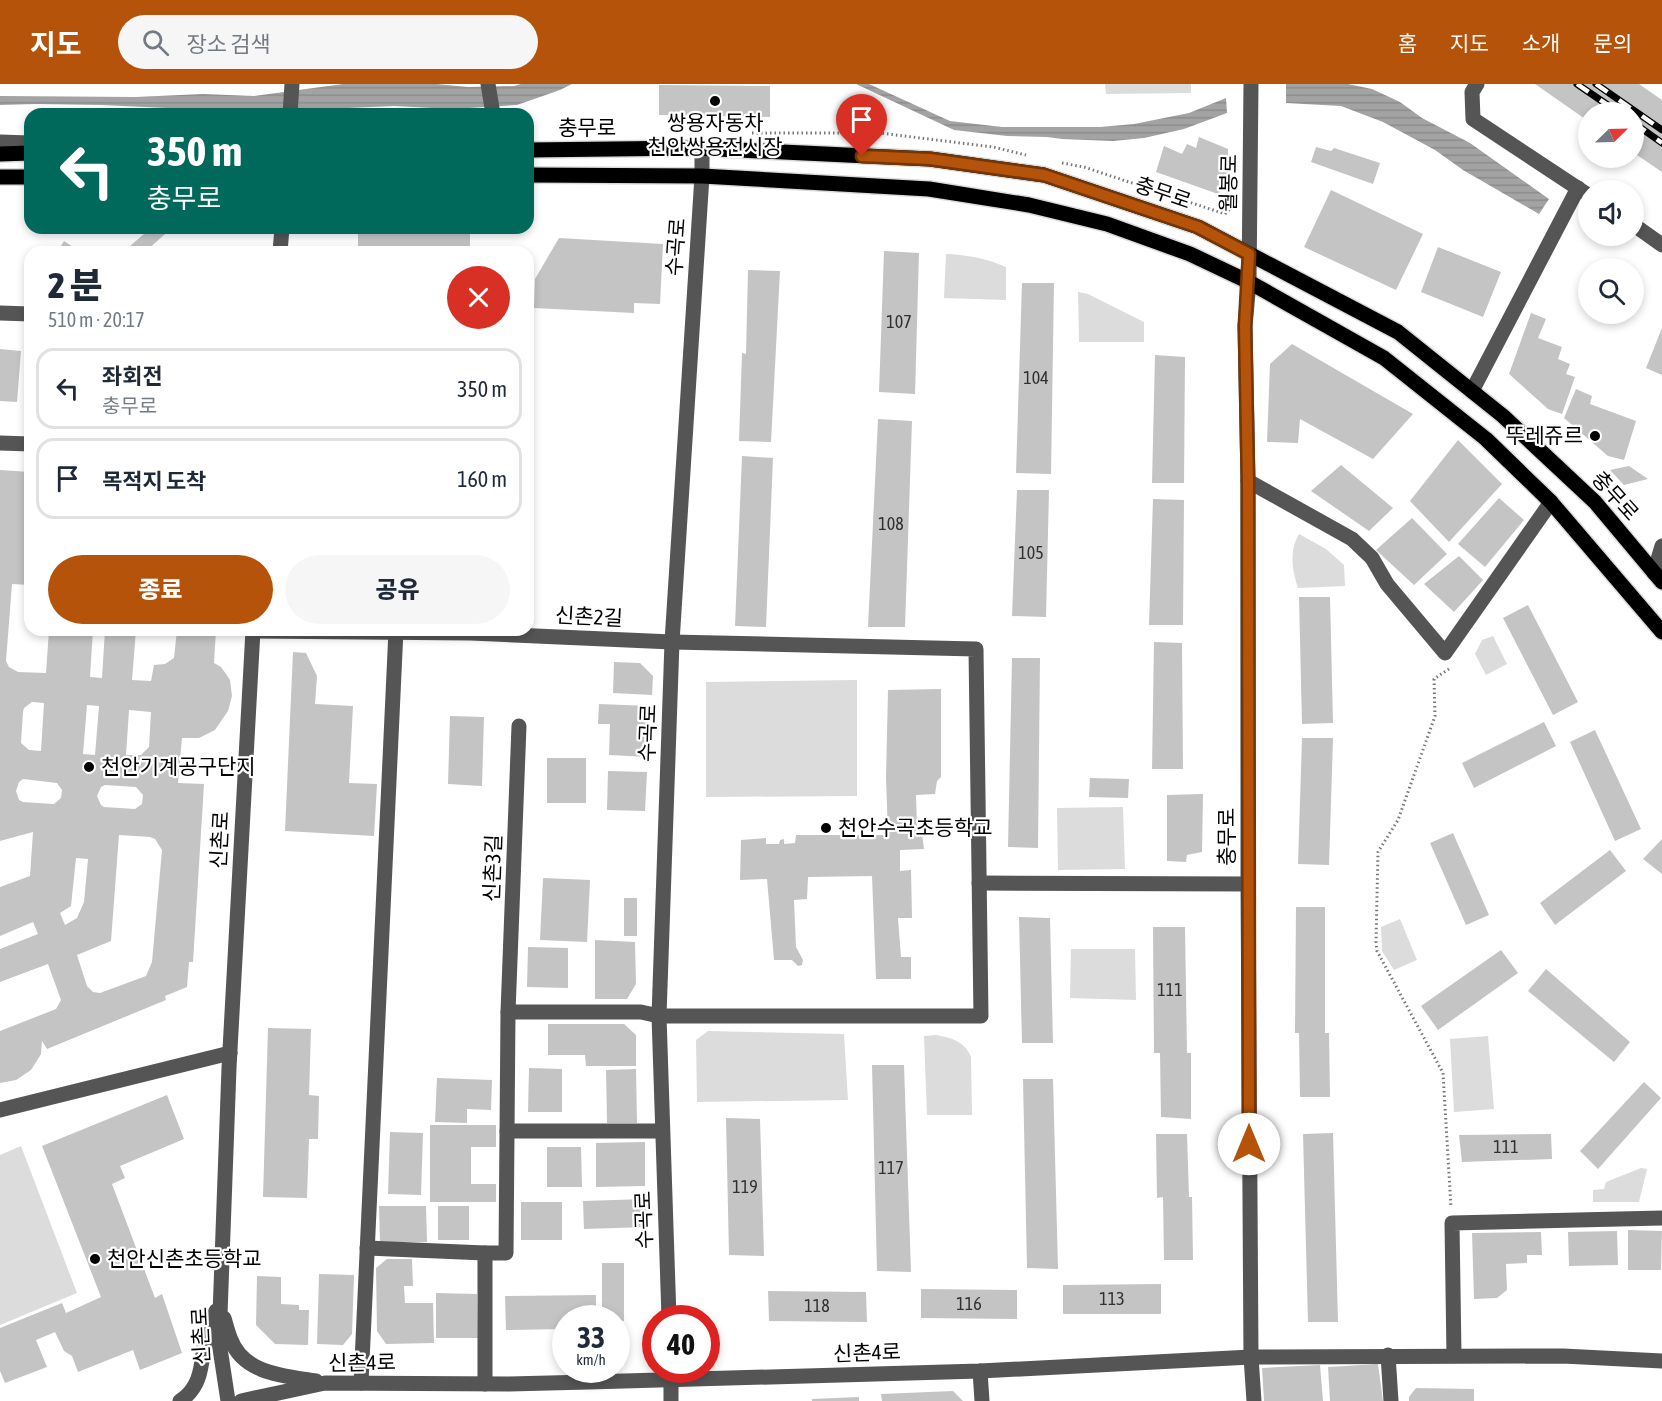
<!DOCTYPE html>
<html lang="ko">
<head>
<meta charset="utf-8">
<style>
  body { margin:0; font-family:"Asap Condensed","Noto Sans KR",sans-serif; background:#f6f6f7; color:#1f2937; height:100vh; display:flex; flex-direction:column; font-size:22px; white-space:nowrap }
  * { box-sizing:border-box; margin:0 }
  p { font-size:20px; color:#747a83 }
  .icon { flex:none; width:33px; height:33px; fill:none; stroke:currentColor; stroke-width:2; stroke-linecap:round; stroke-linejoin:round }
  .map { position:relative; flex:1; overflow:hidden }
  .side { position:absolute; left:24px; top:162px; width:510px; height:390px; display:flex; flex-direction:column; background:#fff; border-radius:18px; box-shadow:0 3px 9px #0003 }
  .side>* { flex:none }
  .hud { position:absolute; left:24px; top:24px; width:510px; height:126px; border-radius:18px; box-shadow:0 3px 9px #0003; background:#00695c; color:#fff; overflow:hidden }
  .needle { width:39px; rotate:67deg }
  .tools { position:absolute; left:1578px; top:18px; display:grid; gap:12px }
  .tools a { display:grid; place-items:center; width:66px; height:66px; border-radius:50%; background:#fff; box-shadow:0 3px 9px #0003; font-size:30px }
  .speed { position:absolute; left:552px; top:1221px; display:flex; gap:12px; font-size:30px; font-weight:700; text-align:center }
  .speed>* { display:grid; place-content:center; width:78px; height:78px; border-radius:50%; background:#fff; box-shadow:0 3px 9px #0003; line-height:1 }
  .speed small { font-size:15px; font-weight:400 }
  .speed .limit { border:9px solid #d22; background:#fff; color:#111 }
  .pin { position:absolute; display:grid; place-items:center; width:51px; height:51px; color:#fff; margin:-62px -26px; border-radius:50% 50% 50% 0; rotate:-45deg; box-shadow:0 0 6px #0007 }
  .pin .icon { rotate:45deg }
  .me { position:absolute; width:66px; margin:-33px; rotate:0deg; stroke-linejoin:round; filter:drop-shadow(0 0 4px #0008) }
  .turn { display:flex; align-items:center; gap:21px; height:126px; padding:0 24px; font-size:27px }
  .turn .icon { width:78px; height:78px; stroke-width:2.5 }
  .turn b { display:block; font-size:42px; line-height:51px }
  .round { display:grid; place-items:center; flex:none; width:63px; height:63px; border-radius:32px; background:#f6f6f7 }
  .headline { display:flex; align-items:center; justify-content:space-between; height:102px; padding:0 24px }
  h1 { font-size:36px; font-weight:800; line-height:45px }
  .action { display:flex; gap:12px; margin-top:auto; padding:12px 24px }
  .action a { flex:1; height:69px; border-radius:36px; background:#b45309; color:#fff; font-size:24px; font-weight:800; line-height:69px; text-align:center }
  .action a+a { background:#f6f6f7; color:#1f2937 }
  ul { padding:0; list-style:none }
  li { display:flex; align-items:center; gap:18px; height:81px; margin:0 12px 9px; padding:0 12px; border:3px solid #e0e1e3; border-radius:18px }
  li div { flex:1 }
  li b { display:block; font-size:22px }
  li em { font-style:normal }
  header { display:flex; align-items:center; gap:36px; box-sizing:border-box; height:84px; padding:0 30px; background:#b45309; color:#fff }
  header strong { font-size:28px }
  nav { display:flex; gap:33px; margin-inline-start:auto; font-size:21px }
  .search { width:420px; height:54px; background:#f6f6f7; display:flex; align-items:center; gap:15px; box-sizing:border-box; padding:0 21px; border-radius:33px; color:#747a83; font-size:22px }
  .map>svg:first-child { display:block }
  .green { fill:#dcdcdc }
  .water { fill:url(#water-rules) }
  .building { fill:#c4c4c4; fill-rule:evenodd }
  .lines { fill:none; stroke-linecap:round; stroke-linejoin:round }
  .major-casing { stroke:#dbdbdb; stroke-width:18 }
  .path { stroke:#777; stroke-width:3; stroke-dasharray:1.5 3; stroke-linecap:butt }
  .minor { stroke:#555; stroke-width:15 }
  .major { stroke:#000; stroke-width:15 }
  .rail-casing { stroke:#000; stroke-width:7 }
  .rail { stroke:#fff; stroke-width:4.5; stroke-dasharray:14; stroke-linecap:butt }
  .route-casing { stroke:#753606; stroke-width:15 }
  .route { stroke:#b45309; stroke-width:10 }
  .poi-dot { fill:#000; stroke:#fff; stroke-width:2 }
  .labels { text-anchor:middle; stroke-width:4.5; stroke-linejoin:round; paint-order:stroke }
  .number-label { font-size:18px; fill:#313131 }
  .poi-label { font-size:21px; fill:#000; stroke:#fff; text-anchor:start }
  .street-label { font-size:21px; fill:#000; stroke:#fff }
</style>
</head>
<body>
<header>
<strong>지도</strong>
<div class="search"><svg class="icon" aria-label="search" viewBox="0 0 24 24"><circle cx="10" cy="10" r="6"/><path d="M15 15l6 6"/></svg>장소 검색</div>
<nav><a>홈</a><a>지도</a><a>소개</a><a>문의</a></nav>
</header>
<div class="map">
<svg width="1662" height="1317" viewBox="0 0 1662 1317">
  <defs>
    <pattern id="water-rules" width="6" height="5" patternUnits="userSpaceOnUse" patternTransform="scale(1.5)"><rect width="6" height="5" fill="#a3a3a3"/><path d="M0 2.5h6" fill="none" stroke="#8b8b8b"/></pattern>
  </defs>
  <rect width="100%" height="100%" fill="#fff"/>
  <g class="green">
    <path d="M1105,0H1191V9L1106,10Z"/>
    <path d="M946,170C968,171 985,174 1006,183V216L944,214Z"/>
    <path d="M1078,208L1088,210L1144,238V258H1079Z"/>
    <path d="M1299,450L1326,465L1344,481L1345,502L1298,504C1292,486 1289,467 1299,450Z"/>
    <path d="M1493,552L1507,580L1486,591L1475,570L1482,556Z"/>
    <path d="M857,596V712L706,713V598Z"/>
    <path d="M1123,723L1125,785L1058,786L1057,724Z"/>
    <path d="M1400,835L1417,876L1394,886L1382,867L1381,843Z"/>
    <path d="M1071,865H1135L1136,916L1070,914Z"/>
    <path d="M708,947L844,950L848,1016L697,1018L696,956Z"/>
    <path d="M936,951C952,954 964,957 971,973L972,1031H927L924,952Z"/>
    <path d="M1488,952L1494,1025L1454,1028L1450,955Z"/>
    <path d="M21,1062L77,1209L0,1241V1071Z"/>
    <path d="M1641,1084L1647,1085L1639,1118H1593V1106L1604,1105L1606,1098Z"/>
  </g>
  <g class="water">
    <path d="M343,0H437L468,3L514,2L521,0H572L560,6L517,21L452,25L394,22L255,28L101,21L36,20L0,21V12L135,13L203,10L254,12Z"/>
    <path d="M856,0H869L950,37L1002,43H1100L1134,40L1189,29L1226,14L1227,29L1184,45L1144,54L1113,57L1062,55L1047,53L1007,52L954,46Z"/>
    <path d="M1286,0H1348L1372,5L1400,18L1422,34L1470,59L1549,115L1539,130L1463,86L1435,66L1383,38L1341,22L1286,19Z"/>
  </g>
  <g class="building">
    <path d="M1535,0H1639L1662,16V88L1634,69V28H1588V37Z"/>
    <path d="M659,1L770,2V33L659,31Z"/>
    <path d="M1199,53L1228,65V98L1218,110L1156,88L1164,62L1182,70L1187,60L1196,64Z"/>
    <path d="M1316,63L1331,67L1334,64L1380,79L1373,100L1311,78Z"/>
    <path d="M1331,106L1423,150L1396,206L1304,163Z"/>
    <path d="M151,144H160L165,150L145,168H136L130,162Z"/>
    <path d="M358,145L470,146V168H358Z"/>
    <path d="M559,154L663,160L660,220L634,219V229L534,224L535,195Z"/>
    <path d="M64,157L76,165L74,168L58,167Z"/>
    <path d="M1438,163L1501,188L1483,233L1421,208Z"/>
    <path d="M77,165L94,166V168H77Z"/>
    <path d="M172,165L209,166V168H172Z"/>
    <path d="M884,167L919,169L915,310L879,308Z"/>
    <path d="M748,186L780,187L771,358L739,357L742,269L746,270Z"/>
    <path d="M1022,199H1054L1051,390L1016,389Z"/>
    <path d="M1531,229L1546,235L1538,254L1562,263L1558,275L1570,280L1566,290L1575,293L1562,330L1548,325L1509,290Z"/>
    <path d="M1662,244V291L1646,284Z"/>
    <path d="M1292,260L1413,330L1373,375L1300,335L1298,359L1267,358L1270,280Z"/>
    <path d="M0,265L21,267L17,318L0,317Z"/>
    <path d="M1155,271L1185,273L1184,399H1152Z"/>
    <path d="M1576,305L1592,312L1590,320L1636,337L1624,376L1608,372L1564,334Z"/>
    <path d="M878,335L912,337L905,543H868Z"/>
    <path d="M1458,356L1502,400L1449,458L1410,417Z"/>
    <path d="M742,372L773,374L766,543L735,542Z"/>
    <path d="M1341,381L1393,424L1369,447L1311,407Z"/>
    <path d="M1629,382L1648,395L1624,401L1610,386Z"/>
    <path d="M0,386L30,388V501L12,500L6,577L9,583L18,588L46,589L49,546H93L90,593L102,594L105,546H136L132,596L151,597L154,581L165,580L174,574L177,546H216L214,579L221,583L226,590L230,596L232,612L228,627L215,646L199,654H182L178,699L204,700L193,878H189L187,903L165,912L166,916L47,965L42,957L41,970L31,986L16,996L0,999V947L56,925L61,916L48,880L0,898V865L38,850L33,838L0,852V803L30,792L33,748L0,757ZM32,618L44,619L41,667L29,666L21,659L23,628L24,624ZM87,621L99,622L95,671L83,670ZM129,626L151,628L149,663L141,671H126ZM23,695L57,699L62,706L61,714L54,720L23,718L19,716L16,707L19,698ZM105,701L136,703L143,711L142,720L135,725L104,723L101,721L97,712L101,703ZM119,751L150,753L155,755L162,766L152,878L146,892L100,909L93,908L87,902L77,871L111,857ZM76,774L88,775L84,818L77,834L65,841L60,829L71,822Z"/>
    <path d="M1017,406H1049L1046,533L1012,532Z"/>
    <path d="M1499,414L1524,436L1485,483L1458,460Z"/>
    <path d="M1153,415L1184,416L1183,541H1149Z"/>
    <path d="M1412,434L1447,470L1414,501L1376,466Z"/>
    <path d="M1459,472L1483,496L1454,528L1424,500Z"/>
    <path d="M1299,513H1330L1333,639L1302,640Z"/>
    <path d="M1528,521L1578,618L1553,631L1503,534Z"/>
    <path d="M1154,558L1182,559L1183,685H1152Z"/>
    <path d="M293,568L306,569L317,592L315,620L353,622L349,699L377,700L374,752L285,747Z"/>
    <path d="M1012,574H1040L1038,764L1008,763Z"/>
    <path d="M614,578L640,579L653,592L652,611L613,609Z"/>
    <path d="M941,605V693L937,697L935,710L916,711L917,743L921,742L924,765L900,766V787L911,786L912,834H898L901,873H911V895H876L872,792L808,793L807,815L794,816L796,863L803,876L802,881L798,882L792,876H774L767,795L740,796L741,756L766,754V760H779L780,756L784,755V760L795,759L796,751H888L886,694L888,606Z"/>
    <path d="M599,620L650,622L648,673L609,671L610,640H598Z"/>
    <path d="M450,632L484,633L482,702L448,700Z"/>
    <path d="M1544,638L1556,662L1474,704L1462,679Z"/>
    <path d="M1595,646L1641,745L1615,757L1570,658Z"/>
    <path d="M1302,654H1333L1329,781L1298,780Z"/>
    <rect x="547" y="674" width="39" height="45"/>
    <path d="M608,687L647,688L645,727L607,726Z"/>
    <path d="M1090,694L1129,695L1128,714L1089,713Z"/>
    <path d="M1203,710L1202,768L1187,771L1186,778L1167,777V711Z"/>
    <path d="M1453,749L1489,831L1466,841L1430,759Z"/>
    <path d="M1662,755V790L1643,775Z"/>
    <path d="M1610,766L1626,787L1555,841L1540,819Z"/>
    <path d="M543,794L590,796L587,858L540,856Z"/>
    <rect x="624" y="814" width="13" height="38"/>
    <path d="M1296,823H1325V949H1329L1330,1013H1300L1299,949H1295Z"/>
    <path d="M1019,833L1050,834L1053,959H1022Z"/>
    <path d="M1153,843H1185L1187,969H1191V1035L1161,1033L1160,969H1154Z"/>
    <path d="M595,856L635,858L636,900L627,915H595Z"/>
    <path d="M528,863L568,864V904L527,903Z"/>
    <path d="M1501,866L1518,889L1438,946L1421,922Z"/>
    <path d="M1546,885L1630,958L1614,978L1528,907Z"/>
    <path d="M548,940H624L636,951V982H586L585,971H548Z"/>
    <path d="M268,944L311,945L309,1011L319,1012L318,1055H309L307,1114L263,1113Z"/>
    <path d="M872,981H904L911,1188L877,1187Z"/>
    <path d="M529,984L562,985V1028H528Z"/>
    <path d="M636,985L637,1039H607L606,986Z"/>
    <path d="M437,994L492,996L491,1026L467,1025V1039L435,1038Z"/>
    <path d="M1023,995H1053L1058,1185L1027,1184Z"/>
    <path d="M1644,998L1661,1014L1598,1085L1580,1067Z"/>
    <path d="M167,1011L184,1055L120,1082L125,1094L112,1100L155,1214L162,1210L182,1269L140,1286L133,1266L78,1288L72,1272L64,1267L55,1248L36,1256L47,1283L5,1299L0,1287V1244L62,1219L66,1229L101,1213L42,1062Z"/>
    <path d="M726,1034L760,1035L764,1172L729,1171Z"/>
    <path d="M430,1041H496V1063H471V1100H496V1118H430Z"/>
    <path d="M390,1048L423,1049L421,1111L388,1110Z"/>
    <path d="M1333,1049L1338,1238H1308L1303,1050Z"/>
    <path d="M1156,1050H1187L1189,1113H1192L1193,1176H1164L1163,1113L1157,1114Z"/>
    <path d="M1551,1050L1552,1075L1462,1078L1459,1051Z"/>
    <path d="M645,1058V1102L596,1103V1059Z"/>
    <path d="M547,1063H581L582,1103H547Z"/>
    <path d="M646,1115L647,1143L584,1145L583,1117Z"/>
    <rect x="521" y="1118" width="41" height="38"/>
    <path d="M379,1122H426L427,1158H380Z"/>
    <rect x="438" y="1122" width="31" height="34"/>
    <path d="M1628,1146L1662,1147L1661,1186H1628Z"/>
    <path d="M1617,1147L1618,1181L1569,1182L1568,1148Z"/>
    <path d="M1541,1148L1542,1171H1527V1179L1506,1180L1507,1206L1497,1214L1474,1215L1472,1149Z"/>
    <path d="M387,1175H412L413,1202H404L405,1219H433L434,1259L386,1260L377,1247L376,1184Z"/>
    <path d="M602,1179H624V1237H616V1234H602Z"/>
    <path d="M319,1190L354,1191L352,1250L343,1261L317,1260Z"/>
    <path d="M257,1192L281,1193V1220L299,1221V1226H309L308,1261L275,1260L256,1241Z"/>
    <path d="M1161,1200V1230H1063V1201Z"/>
    <path d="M921,1205L1017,1206V1235L921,1234Z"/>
    <path d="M768,1207L866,1208L867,1238L769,1237Z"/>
    <path d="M436,1209L477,1210L478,1254H436Z"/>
    <path d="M596,1211V1234H566V1245L506,1246L505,1212Z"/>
    <path d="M1378,1280L1383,1317H1330L1328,1283Z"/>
    <path d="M1320,1281L1323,1317H1264L1262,1284Z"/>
    <path d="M1416,1304L1474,1305V1317H1409V1313Z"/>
    <path d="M953,1307L963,1317H882L881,1310Z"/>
    <path d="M859,1313V1317H812V1315Z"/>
  </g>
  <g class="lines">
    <g class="major-casing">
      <g id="major">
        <path d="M528,66L696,64L930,75L1044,91L1198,143L1398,248L1503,332L1595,418L1662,498"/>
        <path d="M0,70L30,69"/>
        <path d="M528,91L702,92L929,105L1029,121L1107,140L1190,170L1249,198L1384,274L1486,355L1551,418L1662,548"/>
        <path d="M0,93H30"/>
      </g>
    </g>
    <g class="path">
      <path d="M752,49H880L993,63L1026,71"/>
      <path d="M1062,79L1084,83L1225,130L1233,122"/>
      <path d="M1449,585L1434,595L1435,632L1398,736L1378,768L1376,858L1377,867L1443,989L1451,1123"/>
    </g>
    <g class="minor">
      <path d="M488,0L493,30"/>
      <path d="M1251,0L1249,198L1245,242L1248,397V800L1251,1273L1254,1317"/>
      <path d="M1477,0L1472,8L1473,35L1588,111"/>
      <path d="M290,30L292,0"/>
      <path d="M0,58L30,59"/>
      <path d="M1634,141L1662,161"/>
      <path d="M280,168L282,144"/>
      <path d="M0,229L30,230"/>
      <path d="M1472,307L1578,104"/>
      <path d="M0,359L30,360"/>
      <path d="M1248,397L1352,455L1372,474L1387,500L1445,569L1551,418"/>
      <path d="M1654,489L1662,462"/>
      <path d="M253,547L471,549L672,558L976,565L981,932H659L641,928H508"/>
      <path d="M979,799L1248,800"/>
      <path d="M0,1026L230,969"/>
      <path d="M507,1047H662"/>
      <path d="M367,1164L485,1169"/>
      <path d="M224,1234C226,1241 228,1249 231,1256C244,1290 285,1292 316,1297"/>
      <path d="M669,1234L659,932L672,558L702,92V65"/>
      <path d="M1388,1271L1391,1317"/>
      <path d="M1454,1271L1452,1139L1662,1134"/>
      <path d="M980,1287L982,1317"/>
      <path d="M361,1299L396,546"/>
      <path d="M485,1300V1169H506L508,928L519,642"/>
      <path d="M180,1317C200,1304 201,1285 204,1263C206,1250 211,1239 216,1227"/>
      <path d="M228,1317L219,1258L229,984L253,546"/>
      <path d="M241,1317L325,1299L509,1300L589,1298L980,1287L1251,1273L1563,1272L1662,1277"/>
      <path d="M671,1317V1286"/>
    </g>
    <use href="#major" class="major"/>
    <g class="rail-casing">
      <g id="rail">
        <path d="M1577,0L1618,28"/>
        <path d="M1596,0L1662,46"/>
        <path d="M1634,39L1662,59"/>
      </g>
    </g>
    <use href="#rail" class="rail"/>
  </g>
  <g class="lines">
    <g class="route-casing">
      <path id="route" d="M862,72L930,75L1044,91L1198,143L1249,170L1245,242L1248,397L1249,1060"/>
    </g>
    <use href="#route" class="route"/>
  </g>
  <g class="poi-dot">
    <circle cx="715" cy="17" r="6"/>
    <circle cx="1595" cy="352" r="6"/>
    <circle cx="89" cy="683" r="6"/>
    <circle cx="826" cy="744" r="6"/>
    <circle cx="95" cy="1175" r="6"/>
  </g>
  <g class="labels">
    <g class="number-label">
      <text x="899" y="244">107</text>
      <text x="1036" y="300">104</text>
      <text x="891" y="446">108</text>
      <text x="1031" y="475">105</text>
      <text x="1170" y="912">111</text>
      <text x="1506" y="1069">111</text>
      <text x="891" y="1090">117</text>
      <text x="745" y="1109">119</text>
      <text x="1112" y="1221">113</text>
      <text x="969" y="1226">116</text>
      <text x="817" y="1228">118</text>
    </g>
    <g class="poi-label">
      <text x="715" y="46" text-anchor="middle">쌍용자동차<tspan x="715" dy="24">천안쌍용전시장</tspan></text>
      <text x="1583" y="359" text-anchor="end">뚜레쥬르</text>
      <text x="101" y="690">천안기계공구단지</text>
      <text x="838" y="751">천안수곡초등학교</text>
      <text x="107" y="1182">천안신촌초등학교</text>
    </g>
    <g class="street-label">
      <text x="587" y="51">충무로</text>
      <text transform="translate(1229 99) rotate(-89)" y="7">월봉로</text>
      <text transform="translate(1163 109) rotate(19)" y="7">충무로</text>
      <text transform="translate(676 163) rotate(-86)" y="7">수곡로</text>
      <text transform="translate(1615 412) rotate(48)" y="7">충무로</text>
      <text transform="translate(589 533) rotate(3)" y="7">신촌2길</text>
      <text transform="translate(648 649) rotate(-88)" y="7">수곡로</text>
      <text transform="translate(1227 753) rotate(-90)" y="7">충무로</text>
      <text transform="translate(220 756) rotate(-87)" y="7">신촌로</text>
      <text transform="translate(493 784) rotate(-88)" y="7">신촌3길</text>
      <text transform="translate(644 1136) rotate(-92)" y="7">수곡로</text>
      <text transform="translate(201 1252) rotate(-93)" y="7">신촌로</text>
      <text transform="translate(867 1269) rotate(-2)" y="7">신촌4로</text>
      <text transform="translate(362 1279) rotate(-1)" y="7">신촌4로</text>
    </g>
  </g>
</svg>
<div class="tools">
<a><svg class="needle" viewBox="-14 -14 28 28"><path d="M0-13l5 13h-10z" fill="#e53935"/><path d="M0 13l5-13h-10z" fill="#747a83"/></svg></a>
<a><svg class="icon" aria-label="sound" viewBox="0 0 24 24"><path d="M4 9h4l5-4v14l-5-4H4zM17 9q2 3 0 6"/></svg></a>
<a><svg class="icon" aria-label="search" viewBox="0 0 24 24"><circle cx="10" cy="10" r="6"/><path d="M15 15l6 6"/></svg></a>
</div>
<div class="speed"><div>33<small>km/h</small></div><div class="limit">40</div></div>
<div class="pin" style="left:862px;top:72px;background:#d93025"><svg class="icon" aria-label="arrive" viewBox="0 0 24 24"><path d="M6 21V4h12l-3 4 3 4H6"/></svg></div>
<svg class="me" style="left:1249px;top:1060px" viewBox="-20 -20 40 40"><circle r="19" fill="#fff"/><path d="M0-13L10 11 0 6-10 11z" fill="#b45309"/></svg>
<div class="hud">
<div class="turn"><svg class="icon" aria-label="left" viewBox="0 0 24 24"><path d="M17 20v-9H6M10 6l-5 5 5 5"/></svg><div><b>350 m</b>충무로</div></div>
</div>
<section class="side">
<div class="headline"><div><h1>2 분</h1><p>510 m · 20:17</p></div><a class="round" style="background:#d93025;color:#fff"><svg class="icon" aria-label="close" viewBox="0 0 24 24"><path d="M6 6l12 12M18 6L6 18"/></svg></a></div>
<ul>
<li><svg class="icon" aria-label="left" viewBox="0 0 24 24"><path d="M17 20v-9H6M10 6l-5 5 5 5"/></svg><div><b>좌회전</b><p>충무로</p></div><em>350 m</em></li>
<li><svg class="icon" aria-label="arrive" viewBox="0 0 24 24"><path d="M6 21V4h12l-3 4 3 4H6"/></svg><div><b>목적지 도착</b></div><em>160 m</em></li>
</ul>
<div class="action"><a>종료</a><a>공유</a></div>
</section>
</div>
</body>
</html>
